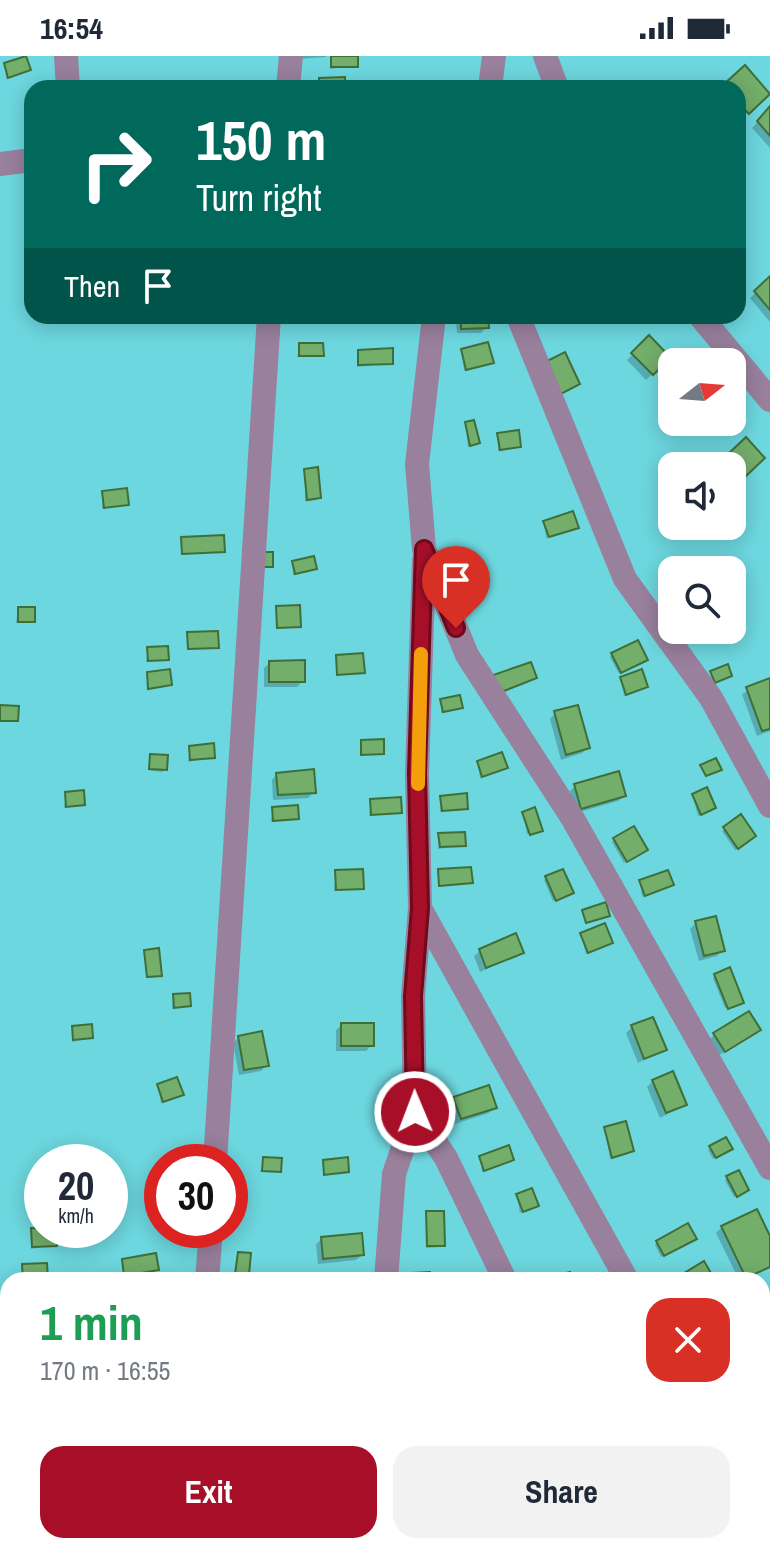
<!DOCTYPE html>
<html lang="en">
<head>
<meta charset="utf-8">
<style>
  body { margin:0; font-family:"Archivo Narrow",sans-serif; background:#f2f2f3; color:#1f2937; height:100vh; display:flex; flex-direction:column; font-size:30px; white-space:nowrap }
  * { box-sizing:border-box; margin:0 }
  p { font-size:26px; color:#747a83 }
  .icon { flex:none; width:44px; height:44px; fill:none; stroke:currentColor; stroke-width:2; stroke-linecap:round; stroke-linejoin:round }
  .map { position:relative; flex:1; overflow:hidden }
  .details { position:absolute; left:0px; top:1216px; width:770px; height:282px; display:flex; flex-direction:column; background:#fff; border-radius:24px 24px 0 0; box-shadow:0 4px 20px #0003 }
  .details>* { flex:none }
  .hud { position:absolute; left:24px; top:24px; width:722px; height:244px; border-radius:24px; box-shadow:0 4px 20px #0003; background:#00695c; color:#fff; overflow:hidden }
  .needle { width:52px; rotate:73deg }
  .fabs { position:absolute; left:658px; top:292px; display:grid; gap:16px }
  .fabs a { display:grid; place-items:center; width:88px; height:88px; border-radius:16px; background:#fff; box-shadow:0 4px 20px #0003; font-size:40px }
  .speed { position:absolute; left:24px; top:1088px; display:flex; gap:16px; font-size:40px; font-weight:700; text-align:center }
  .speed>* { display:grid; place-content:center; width:104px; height:104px; border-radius:50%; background:#fff; box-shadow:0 4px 20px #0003; line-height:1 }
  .speed small { font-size:20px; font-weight:400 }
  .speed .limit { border:12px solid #d22; background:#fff; color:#111 }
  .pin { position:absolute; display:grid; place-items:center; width:68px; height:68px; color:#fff; margin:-82px -34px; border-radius:50% 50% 50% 0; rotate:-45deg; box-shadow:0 0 8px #0007 }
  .pin .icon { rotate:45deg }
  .me { position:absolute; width:88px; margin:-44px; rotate:359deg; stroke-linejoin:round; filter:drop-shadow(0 0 6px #0008) }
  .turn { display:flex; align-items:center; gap:28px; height:168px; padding:0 40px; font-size:36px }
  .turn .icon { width:104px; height:104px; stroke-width:2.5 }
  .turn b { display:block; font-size:56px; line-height:68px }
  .then { display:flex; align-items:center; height:76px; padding:0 40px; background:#0003; gap:16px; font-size:30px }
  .round { display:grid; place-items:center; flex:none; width:84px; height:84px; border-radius:24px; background:#f2f2f3 }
  .headline { display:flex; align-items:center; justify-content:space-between; height:136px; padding:0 40px }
  h1 { font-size:48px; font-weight:700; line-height:60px; color:#1e9e55 }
  .cta { display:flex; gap:16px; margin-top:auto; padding:16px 40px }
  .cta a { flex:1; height:92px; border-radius:24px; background:#a70f29; color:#fff; font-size:32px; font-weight:700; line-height:92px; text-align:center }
  .cta a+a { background:#f2f2f3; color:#1f2937 }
  .status { display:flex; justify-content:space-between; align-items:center; height:56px; padding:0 40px; background:#fff; direction:ltr }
  .status svg { height:22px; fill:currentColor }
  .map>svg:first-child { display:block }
  .shadow { fill:#0003 }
  .building { fill:#73ae6a; stroke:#3f6f39; stroke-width:2 }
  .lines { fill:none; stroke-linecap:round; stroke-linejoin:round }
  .minor { stroke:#99809d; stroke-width:24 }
  .route-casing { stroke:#6d0a1b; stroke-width:20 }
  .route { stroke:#a70f29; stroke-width:14 }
  .slow { stroke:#f59e0b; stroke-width:14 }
</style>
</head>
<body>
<div class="status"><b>16:54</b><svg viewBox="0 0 49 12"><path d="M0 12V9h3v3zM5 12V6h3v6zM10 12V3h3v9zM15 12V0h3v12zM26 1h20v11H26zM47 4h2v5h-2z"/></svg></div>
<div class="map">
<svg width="770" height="1497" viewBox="0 0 770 1497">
  <rect width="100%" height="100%" fill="#6dd7df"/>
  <g class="shadow">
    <path d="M299,0H326V1L299,3Z"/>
    <path d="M332,0L356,10L330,13Z"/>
    <path d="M5,8L29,14L6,23Z"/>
    <path d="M745,12L767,38L742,62L738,57V32H722Z"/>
    <path d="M770,53V92L752,72Z"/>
    <path d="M770,223V266L750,242Z"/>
    <path d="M304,260H322L305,265Z"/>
    <path d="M456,260H486L487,271L481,277H457Z"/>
    <path d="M591,260H606L598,267Z"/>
    <path d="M649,282L668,302L646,324L627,304Z"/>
    <path d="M300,289L322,299L297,301Z"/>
    <path d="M462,295L492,306L464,315Z"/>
    <path d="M359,296L391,307L357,311Z"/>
    <path d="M689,366H703L695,373Z"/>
    <path d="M466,368L478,387L476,389L468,391Z"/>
    <path d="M498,379L518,390L498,395Z"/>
    <path d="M746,384L762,402L738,425L732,418V410L722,407Z"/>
    <path d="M305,415L319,442L317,444L305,445Z"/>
    <path d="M103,437L127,448L102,453Z"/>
    <path d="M544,467L577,471L546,482Z"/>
    <path d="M182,483L223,495L181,499Z"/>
    <path d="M293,507L314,513L293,519Z"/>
    <path d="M672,540V563L663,566L657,549Z"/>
    <path d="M277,552L299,570L276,573Z"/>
    <path d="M18,553L33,565L16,567Z"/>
    <path d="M188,578L217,591L187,594Z"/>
    <path d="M148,593L167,603L146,606Z"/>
    <path d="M612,599L643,606L619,618L610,601Z"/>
    <path d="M337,601L362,616L336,620Z"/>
    <path d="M270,607L303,625L297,631H264V612Z"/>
    <path d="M147,618L170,629L147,634Z"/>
    <path d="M534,622L493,641L488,627Z"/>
    <path d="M621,623L646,631L624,640Z"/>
    <path d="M770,624V675L757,680L742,638Z"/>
    <path d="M441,645L461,651L441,657Z"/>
    <path d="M555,657L588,692L582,697L561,704L550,663Z"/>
    <path d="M362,686L382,697L360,700Z"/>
    <path d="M190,692L213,701L188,706Z"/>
    <path d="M151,700L165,713L162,716L148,714Z"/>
    <path d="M478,707L503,713L480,722Z"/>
    <path d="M277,718L314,736L308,742L273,744L272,724Z"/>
    <path d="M575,730L624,740L618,745L576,757L570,735Z"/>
    <path d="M66,738L83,748L64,752Z"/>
    <path d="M693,740L714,752L698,760Z"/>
    <path d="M441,741L466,752L440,756Z"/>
    <path d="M371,745L400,756L369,760Z"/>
    <path d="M273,753L297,762L271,766Z"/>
    <path d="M523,757L540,774L527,778Z"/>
    <path d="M741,761L752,782L735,794L722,775Z"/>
    <path d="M439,779L464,789L438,793Z"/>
    <path d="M614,783L643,796L624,807L612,786Z"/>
    <path d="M439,815L471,827L438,831Z"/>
    <path d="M336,816L362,832L334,835Z"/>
    <path d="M546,822L569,839L553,845L544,824Z"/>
    <path d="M640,826L671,829L642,841Z"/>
    <path d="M696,867L722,894L717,900L699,905L690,873Z"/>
    <path d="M581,879L608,889L586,898Z"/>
    <path d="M480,895L522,897L480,916L474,900Z"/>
    <path d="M145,896L160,919L158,921L146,922Z"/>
    <path d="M715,919L741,946L725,952L713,922Z"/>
    <path d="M173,940L189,949L172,953Z"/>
    <path d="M342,969L372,989L366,995H336V974Z"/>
    <path d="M632,971L664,994L638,1007L626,977Z"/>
    <path d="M73,972L91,982L72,986Z"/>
    <path d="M758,974L718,1000L709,984L714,979Z"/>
    <path d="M239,981L266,1009L261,1015L239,1019L233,987Z"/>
    <path d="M653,1025L685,1049L660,1062L647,1031Z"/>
    <path d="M158,1030L179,1040L161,1047Z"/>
    <path d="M454,1043L494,1051L489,1057L455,1068L449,1048Z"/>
    <path d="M605,1073L632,1095L610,1103Z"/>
    <path d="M725,1083L728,1095L713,1103L708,1094Z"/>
    <path d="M480,1101L511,1104L482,1116Z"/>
    <path d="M264,1103L279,1115L260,1116Z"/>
    <path d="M324,1106L347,1115L323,1120Z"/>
    <path d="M727,1122L744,1136L734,1141L725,1124Z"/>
    <path d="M517,1140L536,1150L520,1157Z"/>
    <path d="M427,1157L443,1189L441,1191L426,1192Z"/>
    <path d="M722,1171L770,1184V1212L739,1224L716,1177Z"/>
    <path d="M32,1174L55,1189L31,1193Z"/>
    <path d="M322,1183L362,1199L356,1204L318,1208L316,1188Z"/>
    <path d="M692,1185L661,1201L655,1189L657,1186Z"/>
    <path d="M123,1205L157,1213L123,1221Z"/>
    <path d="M3,1348H8V1365H1Z"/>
    <path d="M479,1490H517L518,1497H478Z"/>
  </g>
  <g class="building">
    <path d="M26,0L31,14L8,22L4,7Z"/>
    <rect x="331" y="0" width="27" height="11"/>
    <path d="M745,9L770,38L749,58L738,46V32L723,29Z"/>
    <path d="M345,21V32H319V22Z"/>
    <path d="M770,50V80L757,65Z"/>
    <path d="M770,220V254L754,235Z"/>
    <path d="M461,260H488L489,272L461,273Z"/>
    <path d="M649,279L671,302L653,319L631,297Z"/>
    <path d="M488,286L494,307L466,314L461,293Z"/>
    <path d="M299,287H323L324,300H299Z"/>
    <path d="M393,292V308L358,309V294Z"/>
    <path d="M565,296L580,328L559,339L543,307Z"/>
    <path d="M474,364L480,387L470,390L465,366Z"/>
    <path d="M519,374L521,391L500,394L497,377Z"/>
    <path d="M746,381L765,402L745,421L726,400Z"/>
    <path d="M318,411L321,442L307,444L304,413Z"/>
    <path d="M127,432L129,449L104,452L102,435Z"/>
    <path d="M573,455L579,472L549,481L543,465Z"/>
    <path d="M224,479L225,496L182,498L181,481Z"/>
    <rect x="255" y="496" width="18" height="15"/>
    <path d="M314,500L317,513L295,518L292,505Z"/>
    <path d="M672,538V561L668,562L661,542Z"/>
    <path d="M300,549L301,571L277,572L276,550Z"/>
    <rect x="18" y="551" width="17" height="15"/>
    <path d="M218,575L219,592L188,593L187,576Z"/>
    <path d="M638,584L648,604L621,617L611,597Z"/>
    <path d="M168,590L169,604L148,605L147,591Z"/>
    <path d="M363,597L365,617L337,619L336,599Z"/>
    <path d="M305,604V626H269V605Z"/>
    <path d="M531,606L537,622L499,637L493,619Z"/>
    <path d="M728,608L732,620L715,627L710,615Z"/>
    <path d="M170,613L172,629L148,633L147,616Z"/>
    <path d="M642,613L648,631L626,639L620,621Z"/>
    <path d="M770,622V673L762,675L746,631Z"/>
    <path d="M460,639L463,652L443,656L440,643Z"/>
    <path d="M0,649L19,650L18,665H0Z"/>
    <path d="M578,649L590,692L566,699L554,655Z"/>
    <path d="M384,683V698L361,699V684Z"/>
    <path d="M214,687L215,702L190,704L189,690Z"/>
    <path d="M502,696L508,712L482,721L477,705Z"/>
    <path d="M150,698L168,699L167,714L149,713Z"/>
    <path d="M716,702L722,714L706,720L700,709Z"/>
    <path d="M314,713L316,737L278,739L276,717Z"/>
    <path d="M619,715L626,740L581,753L574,728Z"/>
    <path d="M707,731L716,752L701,759L692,738Z"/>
    <path d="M84,734L85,749L66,751L65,736Z"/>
    <path d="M467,737L468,753L442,755L440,740Z"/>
    <path d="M401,741L402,757L371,759L370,743Z"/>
    <path d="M298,749L299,763L273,765L272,751Z"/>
    <path d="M535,751L543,775L530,779L522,756Z"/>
    <path d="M741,758L756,780L738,793L723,771Z"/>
    <path d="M634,770L648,794L627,806L613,782Z"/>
    <path d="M465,776L466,790L440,791L438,777Z"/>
    <path d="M471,811L473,827L439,830L438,813Z"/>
    <path d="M363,813L364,833L336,834L335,814Z"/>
    <path d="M563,813L574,837L556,845L545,820Z"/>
    <path d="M668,814L674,829L645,840L639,824Z"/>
    <path d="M606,846L610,860L586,867L582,854Z"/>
    <path d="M716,860L725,895L704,900L695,865Z"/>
    <path d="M605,867L613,887L588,897L580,877Z"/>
    <path d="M516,877L524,897L486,912L479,893Z"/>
    <path d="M159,892L162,920L147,921L144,894Z"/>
    <path d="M730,911L744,947L728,953L714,918Z"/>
    <path d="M190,937L191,950L174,952L173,938Z"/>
    <path d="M749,955L761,974L725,996L713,977Z"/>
    <path d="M653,961L667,994L644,1003L631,969Z"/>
    <rect x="341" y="967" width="33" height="23"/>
    <path d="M92,968L93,982L73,984L72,970Z"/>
    <path d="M262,975L269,1010L244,1014L238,980Z"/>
    <path d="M673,1015L687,1049L666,1057L652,1024Z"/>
    <path d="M177,1021L184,1039L163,1046L157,1028Z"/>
    <path d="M489,1029L497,1052L461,1063L453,1041Z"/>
    <path d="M626,1065L634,1095L612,1102L604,1071Z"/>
    <path d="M726,1081L733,1093L716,1102L709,1090Z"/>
    <path d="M509,1089L514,1104L484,1115L479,1100Z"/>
    <path d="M263,1101L282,1102L281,1116L262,1115Z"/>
    <path d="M348,1101L349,1116L324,1119L323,1104Z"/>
    <path d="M193,1102V1106H169V1104Z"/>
    <path d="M739,1114L749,1134L737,1141L726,1120Z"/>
    <path d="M532,1132L539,1150L523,1156L516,1138Z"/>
    <path d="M757,1153L770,1180V1211L746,1222L721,1170Z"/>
    <path d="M426,1155H444L445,1190H427Z"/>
    <path d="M688,1167L697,1183L664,1200L656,1185Z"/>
    <path d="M31,1172L56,1174L57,1190L32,1191Z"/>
    <path d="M362,1177L364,1199L323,1203L321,1181Z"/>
    <path d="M238,1196L251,1197L249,1219L235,1218Z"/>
    <path d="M156,1197L159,1214L124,1220L122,1203Z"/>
    <path d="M704,1205L715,1224H678L676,1222Z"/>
    <path d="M47,1207L48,1224H23L22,1208Z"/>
    <path d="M430,1216V1224H412V1217Z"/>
    <path d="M570,1216L572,1224H549L548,1222Z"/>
    <rect x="2" y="1346" width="6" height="17"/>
    <path d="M483,1490H519L520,1497H483Z"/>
  </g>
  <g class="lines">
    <g class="minor">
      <path d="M66,0L68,32"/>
      <path d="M545,0L557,32"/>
      <path d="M288,32L291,0"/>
      <path d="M490,32L494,0"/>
      <path d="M0,108L32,104"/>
      <path d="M434,260L417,408L424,493L467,599L573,763L770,1112"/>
      <path d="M518,260L625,523L711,642L770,750"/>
      <path d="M700,260L770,344"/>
      <path d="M424,504L417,717L420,852L627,1224"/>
      <path d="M420,852L413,940L415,1056L446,1102L505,1224"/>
      <path d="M215,1106L269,260"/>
      <path d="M207,1224L211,1174"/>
      <path d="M386,1224L394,1118L415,1056"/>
      <path d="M762,1447L770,1458"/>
      <path d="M190,1497V1490"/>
      <path d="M364,1497V1490"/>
      <path d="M546,1497V1490"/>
    </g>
  </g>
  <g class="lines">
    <g class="route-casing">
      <path id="route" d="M415,1056L413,940L420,852L417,717L424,493L456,572"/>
    </g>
    <use href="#route" class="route"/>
    <path class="slow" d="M418,728L421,598"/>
  </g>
</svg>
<div class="fabs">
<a><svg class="needle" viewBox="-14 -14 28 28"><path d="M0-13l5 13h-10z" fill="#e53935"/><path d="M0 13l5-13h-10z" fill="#747a83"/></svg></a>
<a><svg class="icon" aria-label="sound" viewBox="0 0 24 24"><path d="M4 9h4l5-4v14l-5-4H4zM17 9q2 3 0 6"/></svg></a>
<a><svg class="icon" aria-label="search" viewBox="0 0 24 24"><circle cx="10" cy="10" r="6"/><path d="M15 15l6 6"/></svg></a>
</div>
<div class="speed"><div>20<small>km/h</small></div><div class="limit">30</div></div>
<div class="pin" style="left:456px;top:572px;background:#d93025"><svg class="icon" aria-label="arrive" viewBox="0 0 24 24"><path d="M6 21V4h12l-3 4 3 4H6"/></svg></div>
<svg class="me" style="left:415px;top:1056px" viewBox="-20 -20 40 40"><circle r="17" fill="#a70f29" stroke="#fff" stroke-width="3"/><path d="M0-11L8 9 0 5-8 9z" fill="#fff"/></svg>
<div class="hud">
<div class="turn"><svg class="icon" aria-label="right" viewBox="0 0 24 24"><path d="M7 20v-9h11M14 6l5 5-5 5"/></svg><div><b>150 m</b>Turn right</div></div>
<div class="then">Then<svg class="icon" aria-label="arrive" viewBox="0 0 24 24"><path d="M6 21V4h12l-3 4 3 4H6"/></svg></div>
</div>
<section class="details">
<div class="headline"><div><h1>1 min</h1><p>170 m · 16:55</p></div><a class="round" style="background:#d93025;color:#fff"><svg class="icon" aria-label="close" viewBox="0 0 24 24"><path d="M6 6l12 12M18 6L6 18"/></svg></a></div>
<div class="cta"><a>Exit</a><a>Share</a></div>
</section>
</div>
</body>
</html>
